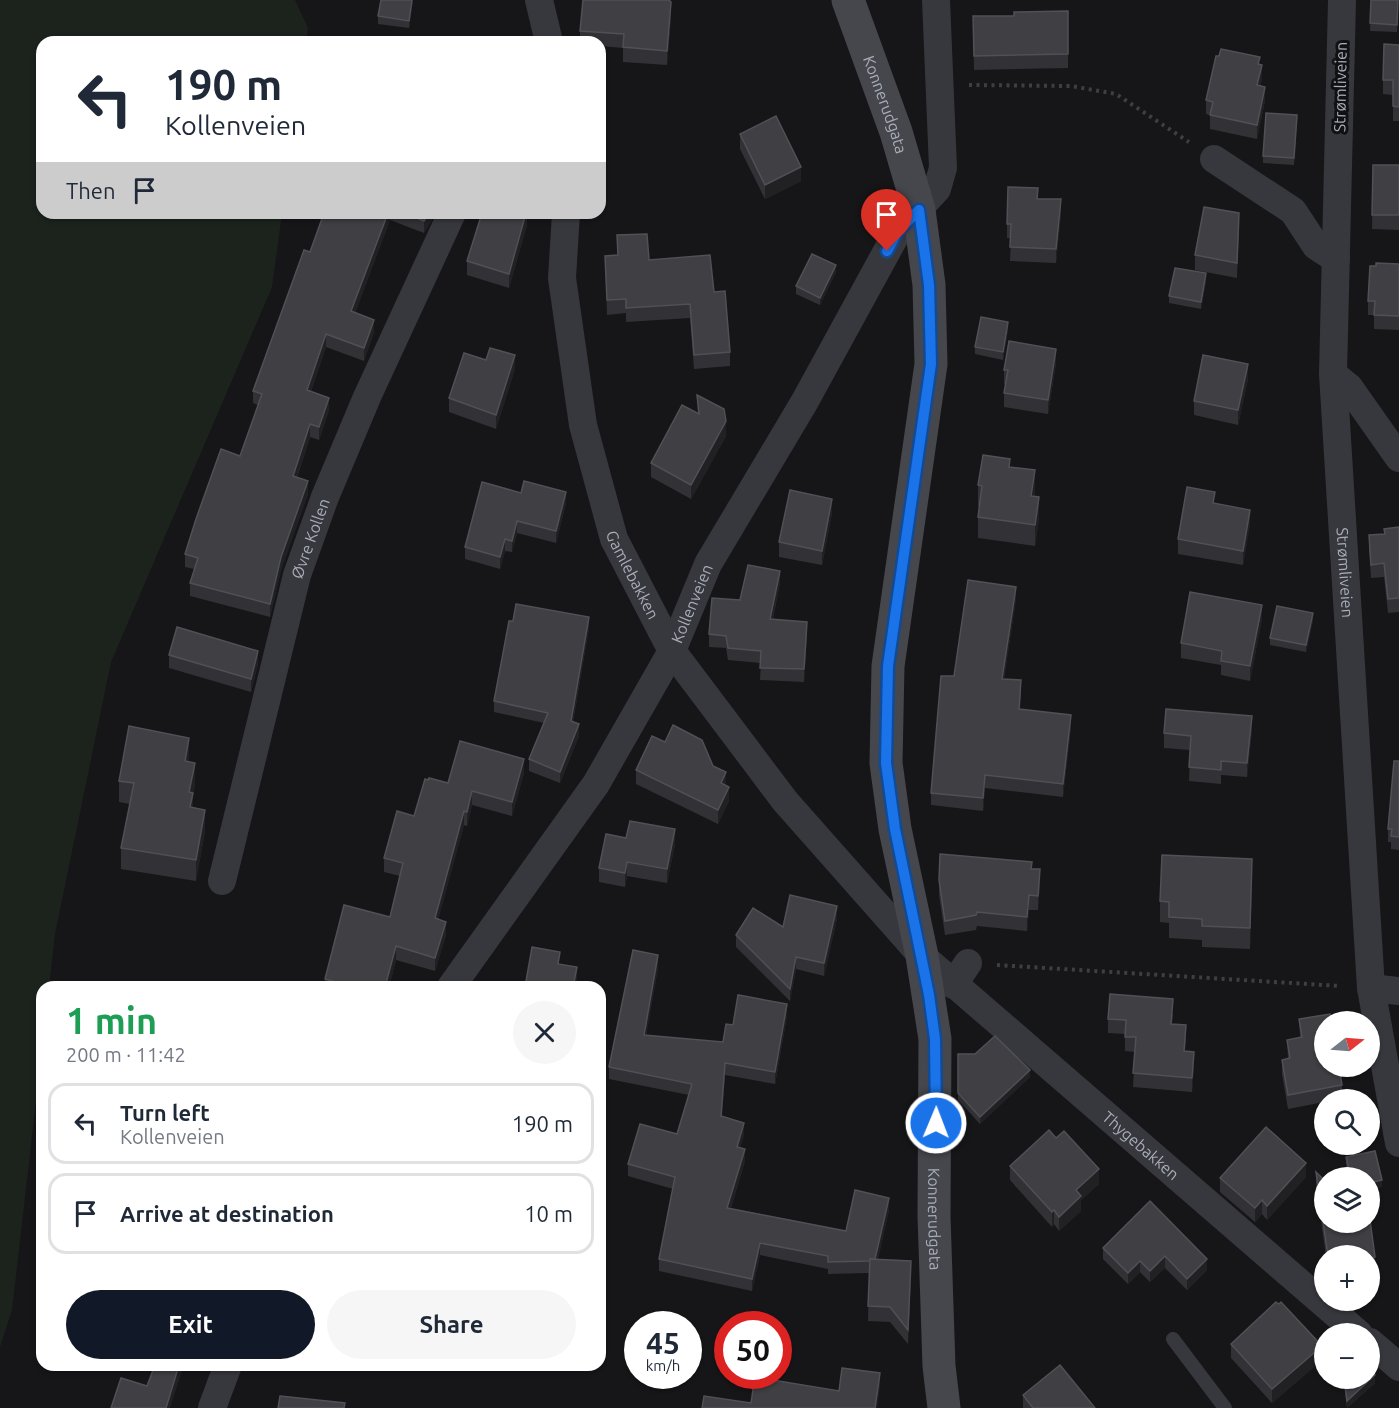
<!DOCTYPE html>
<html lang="en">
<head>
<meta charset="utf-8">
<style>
  body { margin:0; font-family:Ubuntu,sans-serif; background:#f6f6f7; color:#1f2937; height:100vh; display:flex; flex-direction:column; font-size:22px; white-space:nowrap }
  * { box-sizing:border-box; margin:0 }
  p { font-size:20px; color:#747a83 }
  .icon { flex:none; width:33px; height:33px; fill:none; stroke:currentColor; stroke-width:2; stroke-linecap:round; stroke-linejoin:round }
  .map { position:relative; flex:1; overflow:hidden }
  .drawer { position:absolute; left:36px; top:981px; width:570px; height:390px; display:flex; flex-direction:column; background:#fff; border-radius:18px; box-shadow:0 2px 4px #0004 }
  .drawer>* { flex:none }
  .hud { position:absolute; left:36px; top:36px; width:570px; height:183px; border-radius:18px; box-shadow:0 2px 4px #0004; background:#fff; color:#1f2937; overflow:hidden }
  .needle { width:39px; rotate:73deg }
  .fabs { position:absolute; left:1314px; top:1011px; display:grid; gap:12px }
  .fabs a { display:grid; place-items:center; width:66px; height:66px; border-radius:50%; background:#fff; box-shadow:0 2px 4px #0004; font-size:30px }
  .speed { position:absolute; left:624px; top:1311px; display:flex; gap:12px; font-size:30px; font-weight:700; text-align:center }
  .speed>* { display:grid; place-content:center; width:78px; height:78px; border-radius:50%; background:#fff; box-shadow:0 2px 4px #0004; line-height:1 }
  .speed small { font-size:15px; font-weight:400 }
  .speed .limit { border:9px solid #d22; background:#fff; color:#111 }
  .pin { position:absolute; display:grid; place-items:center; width:51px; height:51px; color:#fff; margin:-62px -26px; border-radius:50% 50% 50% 0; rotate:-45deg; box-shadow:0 0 6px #0007 }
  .pin .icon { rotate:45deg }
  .me { position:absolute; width:66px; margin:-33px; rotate:1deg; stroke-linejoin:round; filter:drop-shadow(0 0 4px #0008) }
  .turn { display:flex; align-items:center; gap:21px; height:126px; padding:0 30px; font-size:27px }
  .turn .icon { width:78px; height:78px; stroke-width:2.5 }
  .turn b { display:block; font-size:42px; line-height:51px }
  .then { display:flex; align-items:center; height:57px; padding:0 30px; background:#0003; gap:12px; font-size:22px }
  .round { display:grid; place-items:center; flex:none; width:63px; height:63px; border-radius:32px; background:#f6f6f7 }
  .summary { display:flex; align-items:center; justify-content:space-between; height:102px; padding:0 30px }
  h1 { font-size:36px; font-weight:600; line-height:45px; color:#1e9e55 }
  .primary-button { display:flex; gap:12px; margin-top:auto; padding:12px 30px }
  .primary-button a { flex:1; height:69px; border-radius:36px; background:#111827; color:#fff; font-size:24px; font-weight:600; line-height:69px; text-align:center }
  .primary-button a+a { background:#f6f6f7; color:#1f2937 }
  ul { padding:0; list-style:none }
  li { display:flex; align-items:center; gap:18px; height:81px; margin:0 12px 9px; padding:0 18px; border:3px solid #e0e1e3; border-radius:18px }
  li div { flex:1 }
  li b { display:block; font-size:22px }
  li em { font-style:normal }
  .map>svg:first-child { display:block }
  .green { fill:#1c231d }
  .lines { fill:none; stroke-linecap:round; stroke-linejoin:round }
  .path { stroke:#3d3f44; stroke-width:4; stroke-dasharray:3 4.5; stroke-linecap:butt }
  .service { stroke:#37383d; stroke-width:14 }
  .minor { stroke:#37383d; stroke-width:28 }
  .secondary { stroke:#45474d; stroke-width:33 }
  .wall { fill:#323236 }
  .shaded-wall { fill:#212124 }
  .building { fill:#3f3f44; stroke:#4f5156; stroke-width:1.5 }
  .route-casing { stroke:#114b97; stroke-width:15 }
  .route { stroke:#1a73e8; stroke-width:10 }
  .labels { text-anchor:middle; stroke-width:6; stroke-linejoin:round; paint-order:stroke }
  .street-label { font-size:16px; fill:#a8adb8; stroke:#111113 }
</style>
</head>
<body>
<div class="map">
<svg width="1399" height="1408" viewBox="0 0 1399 1408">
  <rect width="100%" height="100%" fill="#161618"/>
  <path class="green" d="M0,0H295L308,28L306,42H42V213H282L272,287L111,662L55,934L49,987H42V1049L12,1310L0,1347Z"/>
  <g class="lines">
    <g class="path">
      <path d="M969,85L1071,86L1116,94L1189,142"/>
      <path d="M997,965L1340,986"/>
    </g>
    <path class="service" d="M1173,1339L1225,1408"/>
    <g class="minor">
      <path d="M539,0L549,42"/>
      <path id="s1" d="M1342,0L1333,374L1371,988L1399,1143"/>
      <path d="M1214,159L1293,211L1316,246L1336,259"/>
      <path id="s2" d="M566,213L562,278L583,425L614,539L672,651L785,801L922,956L1359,1334"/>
      <path d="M1333,374L1349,387L1399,458"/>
      <path id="s3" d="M222,881L297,575L325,497L367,397L452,213"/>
      <path d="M953,985L968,963"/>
      <path id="s4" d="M451,987L596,784L672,651L708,564L805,401L898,231L937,189L943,168L936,0"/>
      <path d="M1371,988L1399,991"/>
      <path d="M1370,1342L1399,1367"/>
      <path d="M212,1408L228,1365"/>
    </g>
    <path class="secondary" id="s5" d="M848,0L896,132L919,210L929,285L931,364L888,666L886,763L895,829L922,956L935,1039L934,1216L939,1366L944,1408"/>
  </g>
  <g class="wall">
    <path d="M381,0H413L409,28L378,24V16Z"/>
    <path d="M1371,0H1398L1397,32L1370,31Z"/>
    <path d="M1068,11V68L974,70L973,16H1014Z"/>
    <path d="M671,17L667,65L623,62V48L600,46V42H580V31Z"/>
    <path d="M1399,45V121H1393V95L1383,94V80Z"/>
    <path d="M1260,64L1262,79L1260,86L1265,101L1257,139L1210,129V115L1206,114V100Z"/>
    <path d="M1297,122L1294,165L1263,163V156Z"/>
    <path d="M740,134L801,181L765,199L740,149Z"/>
    <path d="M1373,165H1399V230L1372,229Z"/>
    <path d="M324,213H436L424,233L390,220L355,313L374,332L364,361L326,347L311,391L329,410L319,440L310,437L297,478L308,494L281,570L270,617L190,596V583L194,569L185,567V554L240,456L258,405L253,403V391L310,252Z"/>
    <path d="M527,213V225L509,288L467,275V261Z"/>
    <path d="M1061,214L1056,263L1010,261L1011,238H1007V224Z"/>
    <path d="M1239,228L1237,278L1195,270V255Z"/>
    <path d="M617,235L649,260L714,292L730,352V366L694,369L690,318L626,322V313L607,315L605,256L617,255Z"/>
    <path d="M1399,264V330L1374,329V315H1368V301L1376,266Z"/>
    <path d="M836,272L820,305L796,294V286Z"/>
    <path d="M1206,281L1201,309L1169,303V296Z"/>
    <path d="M1008,330L1003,360L975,354V347Z"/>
    <path d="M1056,363L1048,414L1004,407V393L1006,384H1004V370Z"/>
    <path d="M515,369L496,429L449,412V398Z"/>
    <path d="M1248,379L1238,425L1194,415V401Z"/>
    <path d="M697,395L726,436L691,499L651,477V463L698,414Z"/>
    <path d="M1010,467L1035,491L1034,497L1039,518L1035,546L978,538V517L980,507L978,506V485Z"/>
    <path d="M521,493L566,503L556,543L517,533L512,552L505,551L500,569L465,559V547Z"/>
    <path d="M1215,504L1250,524L1243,565L1178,554V539Z"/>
    <path d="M832,513L822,565L779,557V542Z"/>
    <path d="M1399,527V612L1388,613L1384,577L1371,578L1369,548V535L1384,534Z"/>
    <path d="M780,583L773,619L807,634L804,682L760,680L761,663L728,660L726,648L709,647V634L740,600Z"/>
    <path d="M1016,599L1004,679L1021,692L1020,709L1071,727L1063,797L985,788L983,811L931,805V793L954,676Z"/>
    <path d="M1262,619L1250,681L1221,675V665L1181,658V643Z"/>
    <path d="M1313,620L1306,652L1270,645V638Z"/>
    <path d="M589,628L573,722L579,736L560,783L529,771V759L544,723L494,712V701Z"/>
    <path d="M169,655L258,664L251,692L169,668Z"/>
    <path d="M1252,730L1247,777L1221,775V784L1189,781L1190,750L1164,748V733Z"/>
    <path d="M189,759L188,762L195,784L193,794V808L205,831L196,881L121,869V848L130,804L119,802V781Z"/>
    <path d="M1399,761V850L1391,849V842H1388V829Z"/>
    <path d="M713,766L726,786L729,801L718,824L636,784V770Z"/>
    <path d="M524,773L512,816L472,805L467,826L464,825L438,919L446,935L435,971L396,960L389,987H325V979L390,917L400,876L384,872V858L414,816L428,780L448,783Z"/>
    <path d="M626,838L675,844L667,883L627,876L625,887L599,882V868Z"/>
    <path d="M1032,869L1040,884L1038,910H1029L1027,931L977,926L976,930L945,935L939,895V880Z"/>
    <path d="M1252,880L1250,949L1202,947V940L1169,938V923L1160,922V901Z"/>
    <path d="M837,919L824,976L796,969L790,1001L736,947V935Z"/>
    <path d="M658,968L646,1036L723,1042L733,1025L787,1016L775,1084L725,1075L722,1116L744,1135L740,1148L745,1161L731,1208L846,1231L889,1210L878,1259L911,1275L908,1344L890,1322L868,1321L869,1273L828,1274V1269L760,1255L752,1291L659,1271V1259L673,1189L628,1176V1164L677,1134L689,1095L609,1079V1067Z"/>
    <path d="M1173,1014L1172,1024L1186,1039L1185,1051L1194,1066L1192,1092L1133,1087L1135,1052L1125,1051V1034L1108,1033V1019Z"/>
    <path d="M1299,1019L1342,1085V1099L1324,1100V1102L1288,1109L1282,1074V1060L1288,1059L1287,1040L1300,1038Z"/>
    <path d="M958,1054L1030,1077L980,1124L958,1100Z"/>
    <path d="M1346,1157L1382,1187L1370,1190V1178H1349L1346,1164Z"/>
    <path d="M1010,1166L1099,1184L1081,1200V1211L1059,1231L1054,1224L1052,1227L1010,1180Z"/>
    <path d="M1316,1172L1375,1257V1272H1370V1256H1326L1316,1186Z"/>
    <path d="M1306,1177L1267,1220L1262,1214L1255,1222L1220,1192V1178Z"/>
    <path d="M1150,1201L1207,1270L1187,1290L1165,1268L1150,1282L1140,1272L1128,1284L1103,1259V1248Z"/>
    <path d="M1231,1344L1322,1360L1272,1403L1231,1358Z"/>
    <path d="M541,1365H567L566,1369Z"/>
    <path d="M1343,1378H1370L1375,1383L1347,1408Z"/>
    <path d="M1023,1395L1095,1408H1023Z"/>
  </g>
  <g class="shaded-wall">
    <path d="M412,0H413L409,28V21Z"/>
    <path d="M671,2V17L667,65V51Z"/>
    <path d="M1262,65V79L1257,99V85Z"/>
    <path d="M1265,87V101L1257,139V125Z"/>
    <path d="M801,167V181L765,199V185Z"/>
    <path d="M1061,199V214L1056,263V249Z"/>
    <path d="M388,213H390V220L351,324V311Z"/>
    <path d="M429,213H436L424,233V221Z"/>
    <path d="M526,213L527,225L509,288V274Z"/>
    <path d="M836,265V272L820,305V298Z"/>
    <path d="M1206,273V281L1201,309V302Z"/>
    <path d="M374,320V332L364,361V348Z"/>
    <path d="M1008,322V330L1003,360V352Z"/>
    <path d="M326,334V347L307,402V390Z"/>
    <path d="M1056,349V363L1048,414V400Z"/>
    <path d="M515,355V369L496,429V415Z"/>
    <path d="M1248,364V379L1238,425V410Z"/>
    <path d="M329,398V410L319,440V427Z"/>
    <path d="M726,421V436L691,499V485Z"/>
    <path d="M310,424V437L293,489V476Z"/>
    <path d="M1035,470V491L1031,517V496Z"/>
    <path d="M308,481V494L281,570L270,617V604L281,557Z"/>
    <path d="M566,492V503L556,543V531Z"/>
    <path d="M1039,497V518L1035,546V525Z"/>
    <path d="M832,499V513L822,565V551Z"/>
    <path d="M1250,510V524L1243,565V551Z"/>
    <path d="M517,521V533L512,552V541Z"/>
    <path d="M505,539V551L500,569V557Z"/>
    <path d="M780,571V583L770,631V619Z"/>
    <path d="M1016,587V599L1002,691V679Z"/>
    <path d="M1262,605V619L1250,681V666Z"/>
    <path d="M1313,613V620L1306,652V645Z"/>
    <path d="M589,617V628L571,732V721Z"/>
    <path d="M807,622V634L804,682V669Z"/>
    <path d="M258,651V664L251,692V679Z"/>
    <path d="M1071,715V727L1063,797V784Z"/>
    <path d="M1252,716V730L1247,777V763Z"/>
    <path d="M579,724V736L560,783V772Z"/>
    <path d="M189,738V759L185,782V761Z"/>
    <path d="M524,759V773L512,816V802Z"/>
    <path d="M195,763V784L193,794V814L190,828L189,792Z"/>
    <path d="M726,772V786L721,783Z"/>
    <path d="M985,775V788L983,811V798Z"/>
    <path d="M729,787V801L718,824V810Z"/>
    <path d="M472,791V805L467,826V812Z"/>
    <path d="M205,810V831L196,881V860Z"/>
    <path d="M464,811V825L435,932V918Z"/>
    <path d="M675,829V844L667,883V869Z"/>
    <path d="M1252,859V880L1250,949V928Z"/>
    <path d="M627,862V876L625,887V873Z"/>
    <path d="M1040,869V884L1038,910V896Z"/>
    <path d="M1029,895V910L1027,931V917Z"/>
    <path d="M837,906V919L824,976V963Z"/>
    <path d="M446,922V935L435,971V958Z"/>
    <path d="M396,946V960L389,987H385Z"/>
    <path d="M658,955V968L644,1048V1035Z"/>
    <path d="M796,957V969L790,1001V989Z"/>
    <path d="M577,967V980L576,987H573Z"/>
    <path d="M787,1004V1016L775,1084V1072Z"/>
    <path d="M1194,1052V1066L1192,1092V1078Z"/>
    <path d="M725,1063V1075L721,1128V1116Z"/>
    <path d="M1030,1070V1077L980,1124V1117Z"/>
    <path d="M744,1123V1135L737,1159V1147Z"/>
    <path d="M745,1149V1161L727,1220V1208Z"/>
    <path d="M1306,1163V1177L1267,1220V1206Z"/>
    <path d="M1099,1169V1184L1081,1200V1211L1059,1231V1217L1076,1190Z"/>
    <path d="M1382,1180V1187L1370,1190V1183Z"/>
    <path d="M889,1198V1210L875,1273V1261Z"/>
    <path d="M1262,1200V1214L1255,1222V1208Z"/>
    <path d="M1054,1210V1224L1052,1227V1212Z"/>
    <path d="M760,1243V1255L752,1291V1279Z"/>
    <path d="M1165,1256V1268L1150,1282V1271Z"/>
    <path d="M1207,1259V1270L1187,1290V1279Z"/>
    <path d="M911,1261V1275L908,1344V1330Z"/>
    <path d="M1140,1261V1272L1128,1284V1273Z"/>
    <path d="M1322,1346V1360L1272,1403V1389Z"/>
    <path d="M179,1365H184L170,1408H166Z"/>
    <path d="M880,1373V1388L877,1408H875Z"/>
    <path d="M1375,1375V1383L1347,1408V1401Z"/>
  </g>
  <g class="building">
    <path d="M381,0H412L409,21L378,16Z"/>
    <path d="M583,0H669L671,2L667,51L623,47L624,34L580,31Z"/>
    <path d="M1371,0H1398L1397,25L1370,23Z"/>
    <path d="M1068,11V54L974,56L973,16H1014V12Z"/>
    <path d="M1384,44L1399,45V107L1393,106V80H1383Z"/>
    <path d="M1221,49L1260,57L1258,64L1262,65L1257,85L1265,87L1257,125L1210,115L1213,102L1206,100L1216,56H1219Z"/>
    <path d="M1266,113L1297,115L1294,158L1263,156Z"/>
    <path d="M776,116L801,167L765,185L740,134Z"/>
    <path d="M1373,165H1399V215H1372Z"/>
    <path d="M1008,187L1038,188L1037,199H1061L1056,249L1010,247L1011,224H1007Z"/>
    <path d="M1204,207L1239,213L1237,263L1195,255Z"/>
    <path d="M324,213H388L351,311L374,320L364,348L326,334L307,390L329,398L319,427L310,424L293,476L308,481L281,557L270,604L190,583L198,558L185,554L196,519L221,449L240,456L262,394L253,391L304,250L310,252Z"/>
    <path d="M405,213H429L424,221Z"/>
    <path d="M482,213H526L509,274L467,261Z"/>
    <path d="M647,234L649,260L710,255L714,292L725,291L730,352L694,355L690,304L626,308V299L607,300L605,256L618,255L617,235Z"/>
    <path d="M812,254L836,265L820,298L796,286Z"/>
    <path d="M1376,263L1399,264V316L1374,315L1375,301H1368L1370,266H1376Z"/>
    <path d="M1175,268L1206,273L1201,302L1169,296Z"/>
    <path d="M981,317L1008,322L1003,352L975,347Z"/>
    <path d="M1009,341L1056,349L1048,400L1004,393L1008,370H1004Z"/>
    <path d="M490,348L515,355L496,415L449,398L464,353L486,360Z"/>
    <path d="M1203,355L1248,364L1238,410L1194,401Z"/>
    <path d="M697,395L724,409L726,421L691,485L651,463L682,405L699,414Z"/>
    <path d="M983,455L1010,459L1009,467L1035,470L1031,496L1039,497L1035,525L978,517L982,486L978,485Z"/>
    <path d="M524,481L566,492L556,531L517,521L512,541L505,539L500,557L465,547L482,482L521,493Z"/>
    <path d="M1187,487L1215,492L1213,503L1250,510L1243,551L1178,539Z"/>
    <path d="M790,490L832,499L822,551L779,542Z"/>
    <path d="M1399,527V598L1388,599L1384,563L1371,565L1369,535L1385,534L1384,529Z"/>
    <path d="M748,565L780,571L770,619L807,622L804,669L760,668L761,651L728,648L726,636L709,634L712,598L740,600Z"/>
    <path d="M968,580L1016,587L1002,679L1021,680L1019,709L1071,715L1063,784L985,775L983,798L931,793L941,676H954Z"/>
    <path d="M1190,592L1262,605L1250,666L1221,661L1222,651L1181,643Z"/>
    <path d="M516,604L589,617L571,721L579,724L560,772L529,759L548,713L494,701L509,621H513Z"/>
    <path d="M1277,606L1313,613L1306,645L1270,638Z"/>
    <path d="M177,627L258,651L251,679L169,655Z"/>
    <path d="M1166,709L1252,716L1247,763L1221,761V770L1189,767L1191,736L1164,733Z"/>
    <path d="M673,725L702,740L713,766L726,772L721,783L729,787L718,810L636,770L652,736L665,742Z"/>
    <path d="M129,726L189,738L185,761L195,763L189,792L193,793L190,807L205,810L196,860L121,848L134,783L119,781Z"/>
    <path d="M460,741L524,759L512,802L472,791L467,812L464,811L435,918L446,922L435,958L396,946L385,987H355L325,979L344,905L390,917L403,863L384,858L397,811L414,816L425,779L428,780L429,778L448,783Z"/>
    <path d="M1394,761H1399V837L1391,836L1392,829H1388Z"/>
    <path d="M630,821L675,829L667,869L627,862L625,873L599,868L606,834L626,838Z"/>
    <path d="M940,854L1032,862L1031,869H1040L1038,896L1029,895L1027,917L977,912L976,915L945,921L939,880Z"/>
    <path d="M1162,855L1252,859L1250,928L1202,926V919L1169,917V902L1160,901Z"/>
    <path d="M790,895L837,906L824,963L796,957L790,989L736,935L753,908L783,927Z"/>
    <path d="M532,947L560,952L558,964L577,967L573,987H525Z"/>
    <path d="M633,950L658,955L644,1035L723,1042L726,1024L733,1025L738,995L787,1004L775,1072L725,1063L721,1116L744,1123L737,1147L745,1149L727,1208L846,1231L855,1190L889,1198L875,1259H870V1261L828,1262V1256L760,1243L752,1279L659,1259L675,1177L628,1164L640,1124L677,1134L692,1084L609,1067Z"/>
    <path d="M1110,994L1173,999L1171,1024L1186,1025L1184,1051L1194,1052L1192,1078L1133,1073L1136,1037H1125L1126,1020L1108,1019Z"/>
    <path d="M1330,1014L1331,1022H1324V1066H1339L1342,1085L1288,1095L1282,1060L1290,1058L1287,1040L1302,1037L1299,1019Z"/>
    <path d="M995,1036L1030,1070L980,1117L958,1093V1054H975Z"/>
    <path d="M1266,1127L1306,1163L1267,1206L1262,1200L1255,1208L1220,1178Z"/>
    <path d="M1049,1130L1056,1138L1064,1131L1099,1169L1076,1190L1081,1196L1059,1217L1054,1210L1052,1212L1010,1166Z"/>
    <path d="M1375,1151L1382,1180L1370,1183V1178H1351L1346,1157Z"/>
    <path d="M1316,1172L1324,1180V1222H1370V1220L1375,1257L1370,1258V1256H1328Z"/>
    <path d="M1150,1201L1207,1259L1187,1279L1165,1256L1150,1271L1140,1261L1128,1273L1103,1248Z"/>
    <path d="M870,1259L911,1261L908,1330L890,1307L868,1306Z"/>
    <path d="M1276,1302L1279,1304L1281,1302L1322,1346L1272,1389L1231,1344Z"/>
    <path d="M155,1365H179L166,1408H111L121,1378L147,1386Z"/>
    <path d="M1060,1365L1095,1408H1033L1023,1395Z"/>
    <path d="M842,1368L880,1373L875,1408H702L704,1396L751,1403L755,1377L839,1391Z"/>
    <path d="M1370,1369L1375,1375L1347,1401L1344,1378H1370Z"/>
    <path d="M280,1396L345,1403L344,1408H278Z"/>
  </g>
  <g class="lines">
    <g class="route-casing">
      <path id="route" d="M887,251L898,231L919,210L929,285L931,364L888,666L886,763L895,829L929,995L935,1039L936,1123"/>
    </g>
    <use href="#route" class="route"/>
  </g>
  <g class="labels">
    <g class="street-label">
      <text transform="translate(1340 87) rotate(-89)" y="6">Strømliveien</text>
      <text dy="6" stroke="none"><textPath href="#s5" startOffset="111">Konnerudgata</textPath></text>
      <text dy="6" stroke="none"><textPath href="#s3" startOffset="354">Øvre Kollen</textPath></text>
      <text dy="6" stroke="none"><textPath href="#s1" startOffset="573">Strømliveien</textPath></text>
      <text dy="6" stroke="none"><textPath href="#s2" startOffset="372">Gamlebakken</textPath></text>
      <text dy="6" stroke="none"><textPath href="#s4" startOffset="454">Kollenveien</textPath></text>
      <text dy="6" stroke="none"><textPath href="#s2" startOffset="1142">Thygebakken</textPath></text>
      <text dy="6" stroke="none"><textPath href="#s5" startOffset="1239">Konnerudgata</textPath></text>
    </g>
  </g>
</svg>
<div class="fabs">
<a><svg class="needle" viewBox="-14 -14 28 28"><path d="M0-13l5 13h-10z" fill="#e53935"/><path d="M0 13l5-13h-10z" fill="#747a83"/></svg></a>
<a><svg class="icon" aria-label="search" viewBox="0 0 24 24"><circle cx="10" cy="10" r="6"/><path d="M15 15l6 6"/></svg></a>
<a><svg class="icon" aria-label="layers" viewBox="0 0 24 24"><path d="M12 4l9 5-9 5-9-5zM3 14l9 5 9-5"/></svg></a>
<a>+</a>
<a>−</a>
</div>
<div class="speed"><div>45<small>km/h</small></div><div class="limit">50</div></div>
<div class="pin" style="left:887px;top:251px;background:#d93025"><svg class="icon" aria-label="arrive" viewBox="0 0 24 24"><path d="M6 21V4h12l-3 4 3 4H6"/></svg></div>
<svg class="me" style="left:936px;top:1123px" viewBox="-20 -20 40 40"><circle r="17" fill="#1a73e8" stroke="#fff" stroke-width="3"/><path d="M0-11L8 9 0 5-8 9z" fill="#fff"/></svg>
<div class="hud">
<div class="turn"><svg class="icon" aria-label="left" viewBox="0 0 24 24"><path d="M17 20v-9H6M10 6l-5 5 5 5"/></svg><div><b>190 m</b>Kollenveien</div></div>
<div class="then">Then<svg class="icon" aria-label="arrive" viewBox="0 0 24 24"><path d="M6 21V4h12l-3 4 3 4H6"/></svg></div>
</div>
<section class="drawer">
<div class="summary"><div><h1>1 min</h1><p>200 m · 11:42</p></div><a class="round"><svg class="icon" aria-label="close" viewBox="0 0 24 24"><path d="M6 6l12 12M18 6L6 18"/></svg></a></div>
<ul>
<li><svg class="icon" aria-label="left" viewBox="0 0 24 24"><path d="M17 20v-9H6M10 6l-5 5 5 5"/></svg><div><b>Turn left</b><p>Kollenveien</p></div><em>190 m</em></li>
<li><svg class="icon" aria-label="arrive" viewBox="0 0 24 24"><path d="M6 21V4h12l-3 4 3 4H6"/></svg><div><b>Arrive at destination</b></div><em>10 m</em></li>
</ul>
<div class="primary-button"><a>Exit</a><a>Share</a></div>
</section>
</div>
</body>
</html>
